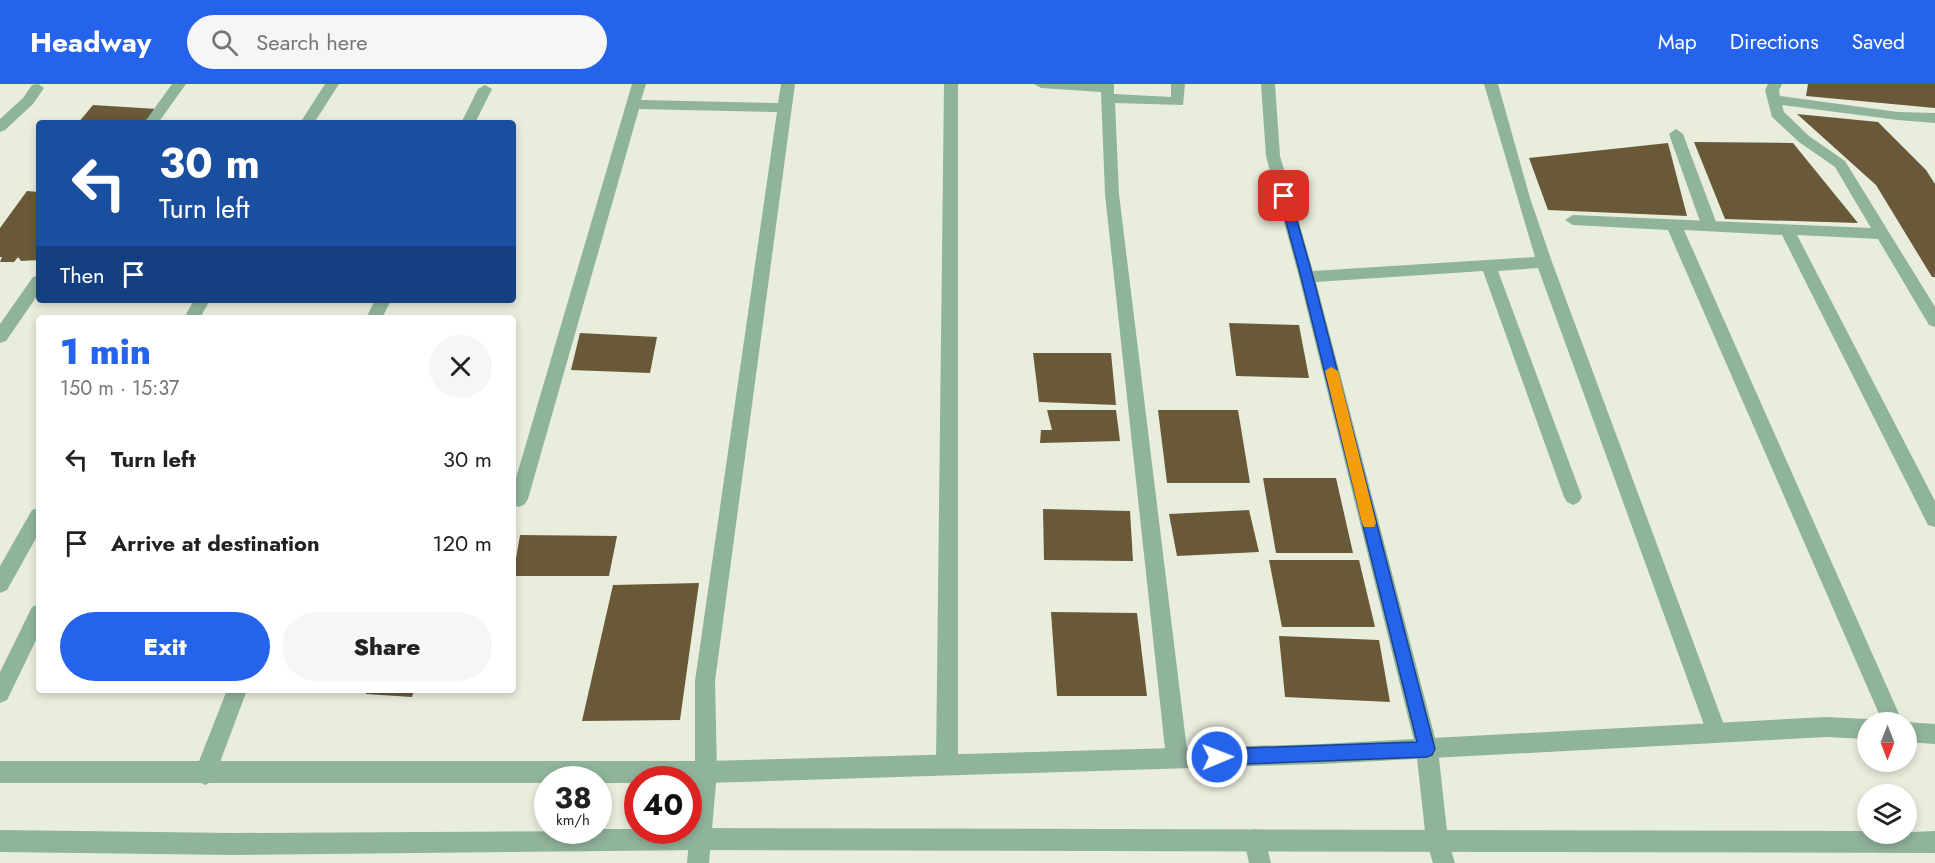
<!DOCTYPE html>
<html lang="en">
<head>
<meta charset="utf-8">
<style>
  body { margin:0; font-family:Jost,sans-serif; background:#f6f6f6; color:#222; height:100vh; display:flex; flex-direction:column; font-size:22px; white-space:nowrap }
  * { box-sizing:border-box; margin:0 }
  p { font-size:20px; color:#767676 }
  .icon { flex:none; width:33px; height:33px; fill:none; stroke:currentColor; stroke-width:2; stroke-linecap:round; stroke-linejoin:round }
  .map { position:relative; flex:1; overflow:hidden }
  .sheet { position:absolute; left:36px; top:231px; width:480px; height:378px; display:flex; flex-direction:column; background:#fff; border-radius:6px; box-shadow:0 3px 9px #0003 }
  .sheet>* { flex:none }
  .hud { position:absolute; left:36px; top:36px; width:480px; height:183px; border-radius:6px; box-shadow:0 3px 9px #0003; background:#1a4fa0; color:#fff; overflow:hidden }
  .needle { width:39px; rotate:180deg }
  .fabs { position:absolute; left:1857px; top:628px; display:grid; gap:12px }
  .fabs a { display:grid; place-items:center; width:60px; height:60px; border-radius:50%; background:#fff; box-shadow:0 3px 9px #0003; font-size:30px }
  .speed { position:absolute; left:534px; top:682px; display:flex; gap:12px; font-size:30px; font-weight:700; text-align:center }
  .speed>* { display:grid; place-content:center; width:78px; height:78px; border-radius:50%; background:#fff; box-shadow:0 3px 9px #0003; line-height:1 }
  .speed small { font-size:15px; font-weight:400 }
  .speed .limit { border:9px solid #d22; background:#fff; color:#111 }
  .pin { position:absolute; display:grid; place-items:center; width:51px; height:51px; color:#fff; margin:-26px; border-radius:12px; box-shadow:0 3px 9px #0006 }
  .me { position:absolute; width:66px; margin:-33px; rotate:89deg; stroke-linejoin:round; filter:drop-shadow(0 0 4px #0008) }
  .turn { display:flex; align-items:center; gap:21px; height:126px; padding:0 24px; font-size:27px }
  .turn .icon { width:78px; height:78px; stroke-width:2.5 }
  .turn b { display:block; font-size:42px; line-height:51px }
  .then { display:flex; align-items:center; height:57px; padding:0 24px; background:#0003; gap:12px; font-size:22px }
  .round { display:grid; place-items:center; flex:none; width:63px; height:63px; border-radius:32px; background:#f6f6f6 }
  .headline { display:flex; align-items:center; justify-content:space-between; height:102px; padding:0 24px }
  h1 { font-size:36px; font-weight:800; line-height:45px; color:#2563eb }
  .primary-button { display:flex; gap:12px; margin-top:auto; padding:12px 24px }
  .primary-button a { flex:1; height:69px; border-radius:36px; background:#2563eb; color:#fff; font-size:24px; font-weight:800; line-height:69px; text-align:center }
  .primary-button a+a { background:#f6f6f6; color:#222 }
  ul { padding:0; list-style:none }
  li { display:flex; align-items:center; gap:18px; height:84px; padding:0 24px }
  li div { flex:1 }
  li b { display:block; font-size:22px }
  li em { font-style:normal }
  header { display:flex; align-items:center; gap:36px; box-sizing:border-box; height:84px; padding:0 30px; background:#2563eb; color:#fff }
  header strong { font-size:28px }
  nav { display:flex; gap:33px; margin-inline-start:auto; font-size:21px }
  .search { width:420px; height:54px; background:#f6f6f6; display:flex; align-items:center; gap:15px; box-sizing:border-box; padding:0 21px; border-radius:33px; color:#767676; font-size:22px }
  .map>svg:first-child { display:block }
  .building { fill:#695938 }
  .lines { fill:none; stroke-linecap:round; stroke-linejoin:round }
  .service { fill:#90b39b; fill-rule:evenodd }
  .minor { fill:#90b39b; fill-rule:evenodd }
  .tertiary { fill:#90b39b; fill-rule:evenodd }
  .route { fill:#2563eb; stroke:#184099; stroke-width:1.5 }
  .slow { fill:#f59e0b }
</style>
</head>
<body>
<header>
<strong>Headway</strong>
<div class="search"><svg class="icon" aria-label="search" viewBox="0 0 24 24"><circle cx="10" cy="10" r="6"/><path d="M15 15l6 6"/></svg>Search here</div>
<nav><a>Map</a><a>Directions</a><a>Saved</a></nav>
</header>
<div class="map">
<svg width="1935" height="779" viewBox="0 0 1935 779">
  <rect width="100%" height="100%" fill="#e8eddc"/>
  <g class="building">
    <path d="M1808,0H1935V24L1806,12Z"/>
    <path d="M93,21L157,25L146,39H78Z"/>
    <path d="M1797,30L1878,38L1926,86L1935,100V193H1932L1876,101Z"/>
    <path d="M1694,58L1793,59L1858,139L1725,135Z"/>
    <path d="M1668,59L1687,132L1548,126L1529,74Z"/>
    <path d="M27,107L39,108V176L21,177L18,173L14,178H0L2,173H0V144Z"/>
    <path d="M1229,239L1299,241L1309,294L1236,292Z"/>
    <path d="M580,249L657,253L650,289L571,286Z"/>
    <path d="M1033,269H1111L1116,321L1039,318Z"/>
    <path d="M1047,326H1116L1120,357L1040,359L1041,346H1052Z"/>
    <path d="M1158,326H1238L1250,399H1167Z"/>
    <path d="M1263,394H1336L1353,469H1276Z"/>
    <path d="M1043,425L1130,427L1133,477L1044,476Z"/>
    <path d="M1249,426L1259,468L1177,472L1169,430Z"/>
    <path d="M520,451L617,452L609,492H513Z"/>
    <path d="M1269,476H1359L1375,543H1282Z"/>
    <path d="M699,499L680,636L582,637L613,501Z"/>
    <path d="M1051,528L1137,529L1147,612H1057Z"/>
    <path d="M1279,552L1379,556L1390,618L1285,613Z"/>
    <path d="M367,606H414L412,613L366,610Z"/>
  </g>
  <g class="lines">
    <g class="service">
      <path d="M38,0L44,4L33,20L5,46L0,48V35L23,14L32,1Z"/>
      <path d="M1676,45L1683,50L1718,143L1715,147H1705L1702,143L1669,50Z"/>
      <path d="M39,424V449L7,506L0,509V482L32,426Z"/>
    </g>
    <g class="minor">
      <path d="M172,0H186L158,39H144Z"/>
      <path d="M325,0H339L314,39H300Z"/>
      <path d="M632,0H646L641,16L778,19L781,0H795L715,597L717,688L709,779H687L695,688V597L777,28L639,25L528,415L525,420L519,423L513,421V404Z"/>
      <path d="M944,0H958V681L955,688L947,691L939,688L936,681Z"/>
      <path d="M1034,0H1114V10L1171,13V0H1185L1183,21L1115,19L1119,110L1188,674L1184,681L1177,684L1170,681L1166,674L1105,110L1101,8L1041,4Z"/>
      <path d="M1261,0H1275L1280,72L1313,187L1535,173L1484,0H1498L1530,114L1552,178L1727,649L1724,656L1717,659L1710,656L1707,649L1538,184L1498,187L1582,413L1579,418L1573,421L1567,418L1564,413L1483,187L1316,198L1438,665L1448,756L1455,779H1433L1426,756L1416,665L1299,193L1266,72Z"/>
      <path d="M1768,0H1782L1779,6L1780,12L1898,28L1935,29V39L1898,36L1782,21L1784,28L1809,52L1845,77L1935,223V243L1929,241L1878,155L1797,151L1935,417V443L1928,441L1782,151L1684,146L1903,639H1883L1668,146L1573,141L1565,136L1573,131L1871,144L1835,83L1799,58L1772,33L1765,6Z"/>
      <path d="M485,1L492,5L475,39H461L478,5Z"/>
      <path d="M39,191V209L6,257L0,259V240L33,193Z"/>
      <path d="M194,216H210L200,234H184Z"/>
      <path d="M375,216H391L382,234H366Z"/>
      <path d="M39,520V550L7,616L0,619V588L32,523Z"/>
      <path d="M227,606H247L213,697L205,701L197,697L194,690Z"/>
      <path d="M1255,745L1263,748L1271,779H1249L1244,756L1247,748Z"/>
    </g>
    <g class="tertiary">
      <path d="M1826,633L1868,635L1876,639H1868V655L1826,653L1321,680L706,699H688V696H638V699H598V696H548V699H0V677H706L1321,660Z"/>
      <path d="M1906,638L1935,640V660L1906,658V639H1903Z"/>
      <path d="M688,744L1868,747V750L1935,747V769L700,766L233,771L0,768V746L233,749L598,747V745H638V747H688Z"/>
    </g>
  </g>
  <path class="route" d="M1284,108L1290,112L1313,193L1435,665L1432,671L1427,673L1217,681L1211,678L1209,673L1211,667L1217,665L1417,658L1301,193L1279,112Z"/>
  <path class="slow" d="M1331,283L1338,287L1376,439L1374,443H1364L1362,439L1325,287Z"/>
</svg>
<div class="fabs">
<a><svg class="needle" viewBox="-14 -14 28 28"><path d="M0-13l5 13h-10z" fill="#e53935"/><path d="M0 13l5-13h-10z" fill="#767676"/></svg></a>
<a><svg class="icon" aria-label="layers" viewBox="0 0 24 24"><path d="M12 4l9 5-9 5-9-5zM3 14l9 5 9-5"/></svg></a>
</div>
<div class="speed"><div>38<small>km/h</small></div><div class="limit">40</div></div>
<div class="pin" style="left:1284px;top:112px;background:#d93025"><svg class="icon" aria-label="arrive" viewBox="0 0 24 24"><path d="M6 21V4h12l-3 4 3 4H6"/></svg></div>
<svg class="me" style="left:1217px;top:673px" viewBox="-20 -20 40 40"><circle r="17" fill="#2563eb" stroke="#fff" stroke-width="3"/><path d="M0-11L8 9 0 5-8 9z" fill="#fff"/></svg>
<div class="hud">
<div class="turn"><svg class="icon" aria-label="left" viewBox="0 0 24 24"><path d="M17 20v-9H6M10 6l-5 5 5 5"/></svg><div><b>30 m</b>Turn left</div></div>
<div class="then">Then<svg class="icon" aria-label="arrive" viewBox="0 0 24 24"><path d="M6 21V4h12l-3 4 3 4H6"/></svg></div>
</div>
<section class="sheet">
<div class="headline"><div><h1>1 min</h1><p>150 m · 15:37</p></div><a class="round"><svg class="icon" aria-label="close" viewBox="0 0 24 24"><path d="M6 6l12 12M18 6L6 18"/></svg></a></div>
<ul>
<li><svg class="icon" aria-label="left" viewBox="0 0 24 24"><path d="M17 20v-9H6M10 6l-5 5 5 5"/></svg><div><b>Turn left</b></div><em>30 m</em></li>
<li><svg class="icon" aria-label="arrive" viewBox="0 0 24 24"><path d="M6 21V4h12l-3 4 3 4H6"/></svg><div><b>Arrive at destination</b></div><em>120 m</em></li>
</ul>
<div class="primary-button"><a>Exit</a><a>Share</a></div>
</section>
</div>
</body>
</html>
